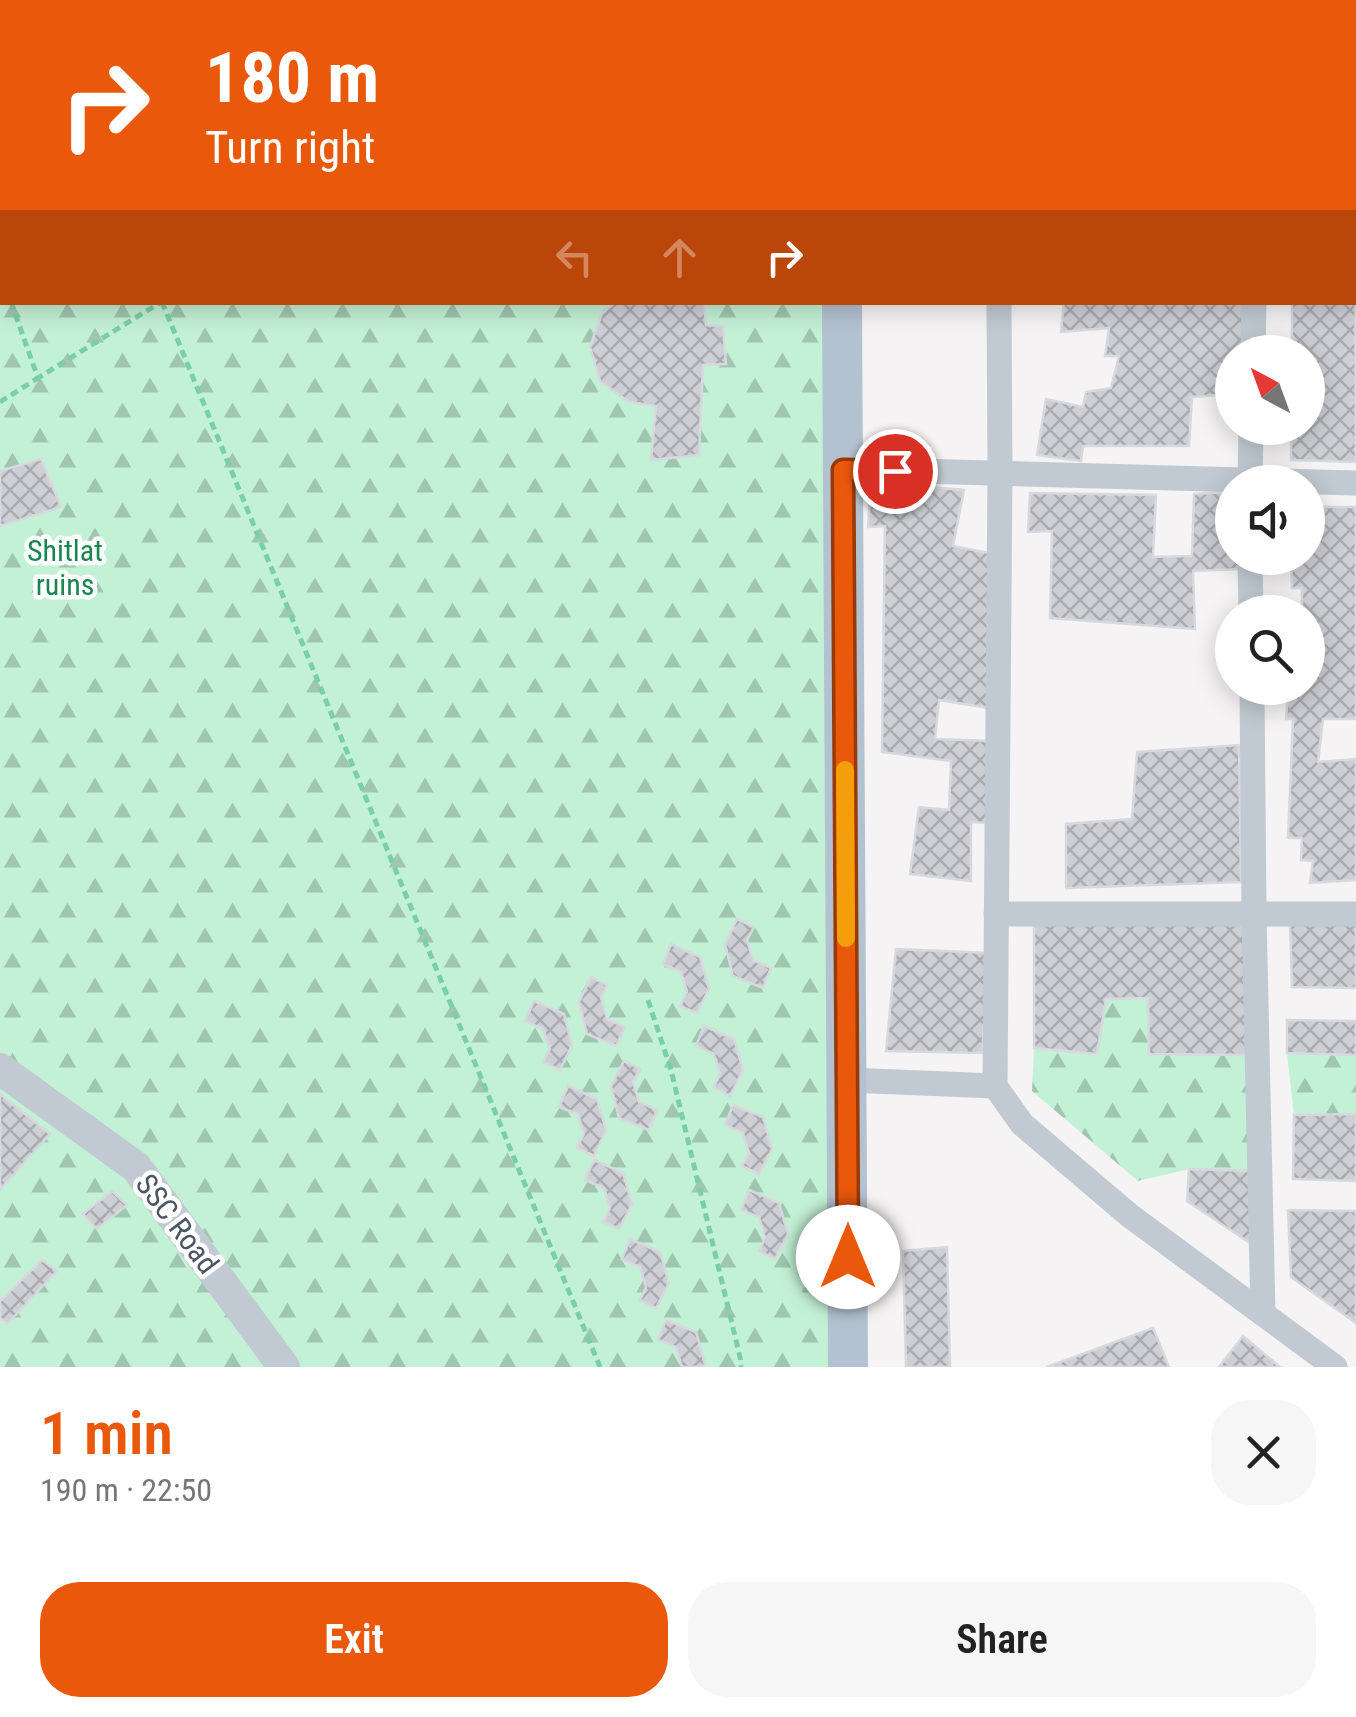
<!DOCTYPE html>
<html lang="en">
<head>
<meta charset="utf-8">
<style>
  body { margin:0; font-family:"Roboto Condensed",sans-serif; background:#f6f6f6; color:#222; height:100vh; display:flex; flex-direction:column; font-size:38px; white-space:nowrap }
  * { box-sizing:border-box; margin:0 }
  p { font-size:32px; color:#767676 }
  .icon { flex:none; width:55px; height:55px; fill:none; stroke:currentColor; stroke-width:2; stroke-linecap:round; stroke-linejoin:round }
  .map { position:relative; height:1367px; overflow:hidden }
  .side { display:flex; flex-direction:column; background:#fff; flex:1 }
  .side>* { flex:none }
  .hud { position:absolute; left:0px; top:0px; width:1358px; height:305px; box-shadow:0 5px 25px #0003; background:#ea580c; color:#fff; overflow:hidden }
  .needle { width:65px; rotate:319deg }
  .fabs { position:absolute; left:1215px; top:335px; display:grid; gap:20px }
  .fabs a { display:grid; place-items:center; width:110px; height:110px; border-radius:50%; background:#fff; box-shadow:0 5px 25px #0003; font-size:50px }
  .pin { position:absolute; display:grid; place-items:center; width:85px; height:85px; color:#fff; margin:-42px; border:5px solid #fff; border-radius:50%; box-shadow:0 2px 10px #0007 }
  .me { position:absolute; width:110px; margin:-55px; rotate:0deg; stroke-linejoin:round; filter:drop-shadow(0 0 8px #0008) }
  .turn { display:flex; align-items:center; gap:35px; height:210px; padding:0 40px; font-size:45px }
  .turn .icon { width:130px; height:130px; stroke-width:2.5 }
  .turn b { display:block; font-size:70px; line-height:85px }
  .lanes { display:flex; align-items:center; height:95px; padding:0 40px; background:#0003; justify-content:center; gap:50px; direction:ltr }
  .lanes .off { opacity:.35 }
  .round { display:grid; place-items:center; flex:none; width:105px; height:105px; border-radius:40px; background:#f6f6f6 }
  .summary { display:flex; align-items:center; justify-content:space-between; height:170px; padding:0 40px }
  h1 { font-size:60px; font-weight:600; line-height:75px; color:#ea580c }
  .cta { display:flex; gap:20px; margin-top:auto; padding:20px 40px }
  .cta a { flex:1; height:115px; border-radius:40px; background:#ea580c; color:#fff; font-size:40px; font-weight:600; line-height:115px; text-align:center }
  .cta a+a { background:#f6f6f6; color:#222 }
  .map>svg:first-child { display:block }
  .forest { fill:url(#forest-firs) }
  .building { fill:url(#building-cross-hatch); stroke:#d7d9de; stroke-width:2.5 }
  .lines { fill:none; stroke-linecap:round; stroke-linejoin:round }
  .path { stroke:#7ad0a6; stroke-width:5; stroke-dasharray:8 5; stroke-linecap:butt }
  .minor { stroke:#c1cad2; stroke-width:25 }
  .tertiary { stroke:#c1cad2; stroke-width:32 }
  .primary { stroke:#b3c2d1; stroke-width:40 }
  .route-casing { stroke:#983908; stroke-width:25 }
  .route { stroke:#ea580c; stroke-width:18 }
  .slow { stroke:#f59e0b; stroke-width:18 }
  .labels { text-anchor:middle; stroke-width:9; stroke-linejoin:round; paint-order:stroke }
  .park-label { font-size:30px; fill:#17864f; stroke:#fff }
  .street-label { font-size:30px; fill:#4a5661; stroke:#fff }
</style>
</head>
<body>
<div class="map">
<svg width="1356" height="1367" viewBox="0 0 1356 1367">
  <defs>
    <pattern id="forest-firs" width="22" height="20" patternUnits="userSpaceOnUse" patternTransform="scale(2.5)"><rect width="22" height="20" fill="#c3f1d5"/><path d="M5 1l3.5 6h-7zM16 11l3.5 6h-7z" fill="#a0c6b0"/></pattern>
    <pattern id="building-cross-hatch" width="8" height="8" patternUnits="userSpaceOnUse" patternTransform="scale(2.5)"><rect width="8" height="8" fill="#cdcfd5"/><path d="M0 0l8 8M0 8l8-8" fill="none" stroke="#a8abb0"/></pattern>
  </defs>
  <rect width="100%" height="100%" fill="#f5f3f3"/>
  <g class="forest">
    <path d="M0,0H766V2H2V302L842,303L848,1367H0Z"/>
    <path d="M1148,998L1253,1055L1254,1171L1189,1169L1138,1181L1032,1091L1034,1048L1097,1054L1106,999Z"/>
    <path d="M1287,1053L1356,1055V1114L1294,1115Z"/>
  </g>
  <g class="building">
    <path d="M514,0H639L634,2H515Z"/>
    <path d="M1355,160L1356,462L1291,460V428H1308V352H1292V302H1355Z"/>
    <path d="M616,302H704L706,325L723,326L726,364L703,365L699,455L651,460L656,406L629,402L600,381L590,347L602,313Z"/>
    <path d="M1064,302H1242L1244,352H1232V394L1192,397L1189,446H1083L1081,461L1037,455L1046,399L1083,407L1086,392L1111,388L1119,356H1105L1109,328L1061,332Z"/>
    <path d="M41,459L61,507L0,526V471Z"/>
    <path d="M871,482L964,490L953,546L989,553V708L939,700L935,739L990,741V823L971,822V881L910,874L919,807L949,810L951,761L882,752L885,526L868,527Z"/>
    <path d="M1232,492V558H1241V569L1193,571L1195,629L1050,618L1052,531L1028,532L1030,493L1156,495L1153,557L1192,556L1194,494Z"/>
    <path d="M1308,507H1356V719H1323L1318,762L1356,759V880L1310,883L1313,861L1301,860L1302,838H1288L1293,719H1286L1288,688H1308V612H1302V588H1292L1291,558H1308Z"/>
    <path d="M1239,745L1241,882L1066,888V824L1132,819L1137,752Z"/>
    <path d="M737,919L754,927L747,940L753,960L771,968L763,988L733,976L725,944Z"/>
    <path d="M1034,922L1246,923L1253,1055L1149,1054L1148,998L1106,999L1097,1054L1034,1048Z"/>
    <path d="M1356,922V988L1292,987L1290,923Z"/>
    <path d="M671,944L700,957L709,989L697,1013L680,1006L687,992L681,972L663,964Z"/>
    <path d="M896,949L989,953L982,1053L886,1051Z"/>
    <path d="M591,977L607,985L601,998L607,1019L625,1027L616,1046L587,1034L579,1002Z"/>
    <path d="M534,1001L564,1014L572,1045L560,1070L543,1062L550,1049L543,1029L525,1021Z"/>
    <path d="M1287,1020L1356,1021V1055L1287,1053Z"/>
    <path d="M704,1026L734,1039L743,1070L730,1096L714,1087L720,1074L714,1054L696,1046Z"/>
    <path d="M624,1061L640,1069L633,1082L639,1102L657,1110L649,1130L619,1118L611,1086Z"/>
    <path d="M568,1086L597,1099L606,1130L594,1156L577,1148L584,1134L578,1114L559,1107Z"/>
    <path d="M0,1094L50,1134L0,1190Z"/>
    <path d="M733,1105L763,1117L772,1149L759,1174L742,1166L749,1153L743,1133L725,1125Z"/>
    <path d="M1356,1114V1181L1293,1179L1294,1115Z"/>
    <path d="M594,1160L623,1173L632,1204L619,1229L603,1222L610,1208L604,1188L585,1180Z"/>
    <path d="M1189,1169L1254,1171L1250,1243L1187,1201Z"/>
    <path d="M749,1190L779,1203L788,1234L775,1259L759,1251L765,1238L759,1217L741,1210Z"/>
    <path d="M112,1191L127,1205L97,1229L83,1214Z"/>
    <path d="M1288,1210L1356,1211V1323L1291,1277Z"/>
    <path d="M630,1239L660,1252L669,1283L656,1308L640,1300L646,1287L640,1267L622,1259Z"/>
    <path d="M947,1247L950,1367H906L903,1251Z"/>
    <path d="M42,1260L57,1271L7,1324L0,1318V1301Z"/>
    <path d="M666,1320L696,1332L705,1364L703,1367H682L676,1347L658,1340Z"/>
    <path d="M1153,1328L1169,1367H1047Z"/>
    <path d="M1243,1336L1280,1367H1219Z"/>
  </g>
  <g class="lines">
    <g class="path">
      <path d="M370,0V2"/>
      <path d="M766,2V0"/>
      <path d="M0,273L2,280"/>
      <path d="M11,302L38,378L161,302"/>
      <path d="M162,302L600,1367"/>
      <path d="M0,402L38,378"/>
      <path d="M648,1000L671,1070L740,1357L741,1367"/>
    </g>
    <g class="minor">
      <path d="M997,0V2"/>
      <path d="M1259,0V2"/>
      <path d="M999,302L1000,473L995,1086L1022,1124L1129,1215L1335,1367"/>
      <path d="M1253,352L1254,302"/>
      <path d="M843,469L1356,483"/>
      <path d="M1250,482L1251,428"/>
      <path d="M1250,558L1251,612"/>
      <path d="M1252,688L1254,914L1263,1314"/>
      <path d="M996,914H1356"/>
      <path d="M847,1080L995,1086"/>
    </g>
    <g class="tertiary">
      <path d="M1355,55H1356"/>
      <path d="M0,1069L136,1167L284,1367"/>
    </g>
    <g class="primary">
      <path d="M840,0V2"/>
      <path d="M842,302L848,1367"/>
    </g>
  </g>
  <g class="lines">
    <g class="route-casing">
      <path id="route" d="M848,1257L843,470L895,471"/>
    </g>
    <use href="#route" class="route"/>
    <path class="slow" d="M845,770L846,938"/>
  </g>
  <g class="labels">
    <g class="park-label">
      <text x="65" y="561">Shitlat<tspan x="65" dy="34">ruins</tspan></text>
    </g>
    <g class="street-label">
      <text transform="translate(177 1224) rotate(53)" y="10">SSC Road</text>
    </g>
  </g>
</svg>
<div class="fabs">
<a><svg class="needle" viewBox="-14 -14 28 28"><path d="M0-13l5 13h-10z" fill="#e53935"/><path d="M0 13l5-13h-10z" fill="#767676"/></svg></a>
<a><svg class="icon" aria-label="sound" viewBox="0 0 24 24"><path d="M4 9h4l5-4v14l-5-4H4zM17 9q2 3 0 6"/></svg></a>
<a><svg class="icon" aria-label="search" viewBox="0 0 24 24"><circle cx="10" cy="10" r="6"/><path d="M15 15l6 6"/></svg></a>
</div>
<div class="pin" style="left:895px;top:471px;background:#d93025"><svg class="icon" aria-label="arrive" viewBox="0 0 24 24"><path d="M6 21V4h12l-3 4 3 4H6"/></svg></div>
<svg class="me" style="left:848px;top:1257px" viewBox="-20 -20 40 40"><circle r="19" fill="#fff"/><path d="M0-13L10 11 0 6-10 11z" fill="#ea580c"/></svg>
<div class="hud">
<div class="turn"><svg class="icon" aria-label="right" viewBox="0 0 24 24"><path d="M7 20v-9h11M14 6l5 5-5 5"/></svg><div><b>180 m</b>Turn right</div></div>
<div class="lanes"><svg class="icon off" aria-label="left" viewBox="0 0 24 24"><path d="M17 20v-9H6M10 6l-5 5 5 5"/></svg><svg class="icon off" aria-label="ahead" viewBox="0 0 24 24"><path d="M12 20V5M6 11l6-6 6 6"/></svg><svg class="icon" aria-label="right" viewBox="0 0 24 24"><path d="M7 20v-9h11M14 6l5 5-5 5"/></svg></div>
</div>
</div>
<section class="side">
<div class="summary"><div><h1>1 min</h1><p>190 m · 22:50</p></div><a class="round"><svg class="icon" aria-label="close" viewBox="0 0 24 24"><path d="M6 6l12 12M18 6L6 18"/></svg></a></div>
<div class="cta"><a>Exit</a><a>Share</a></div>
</section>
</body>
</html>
